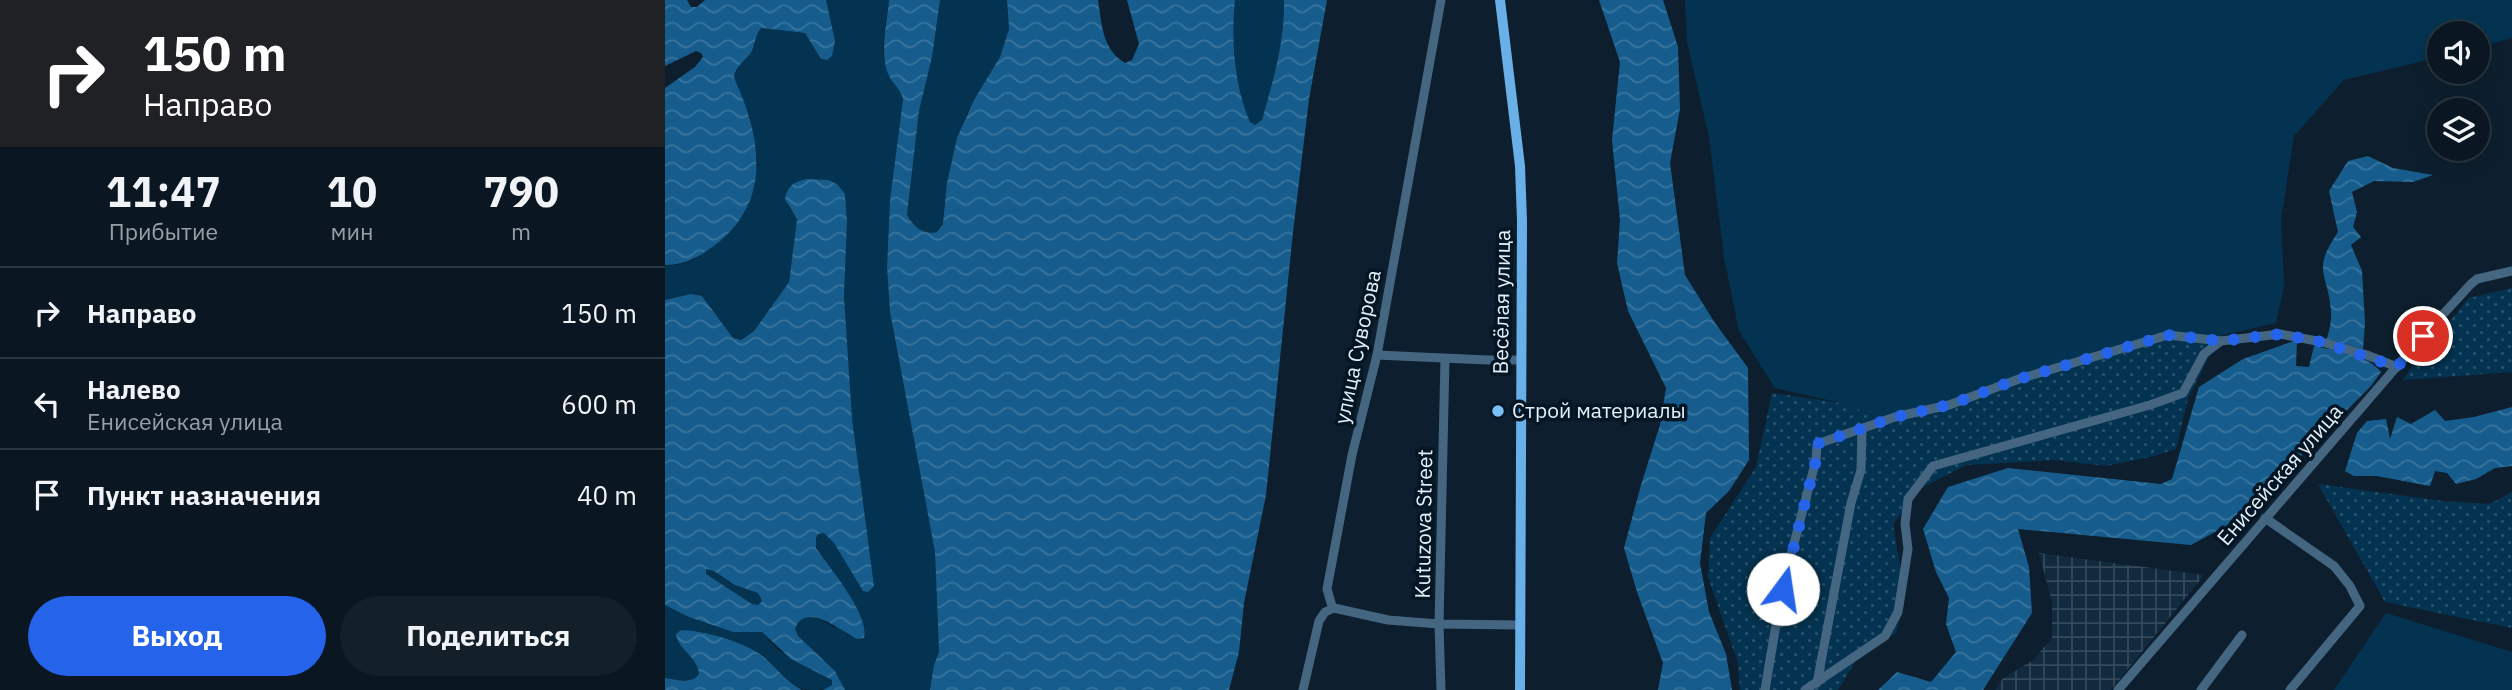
<!DOCTYPE html>
<html lang="ru">
<head>
<meta charset="utf-8">
<style>
  body { margin:0; font-family:"IBM Plex Sans",sans-serif; background:#13202a; color:#f1f3f6; height:100vh; display:flex; flex-direction:column; font-size:26px; white-space:nowrap }
  * { box-sizing:border-box; margin:0 }
  p { font-size:23px; color:#999fa5 }
  .icon { flex:none; width:38px; height:38px; fill:none; stroke:currentColor; stroke-width:2; stroke-linecap:round; stroke-linejoin:round }
  .map { position:relative; flex:1; overflow:hidden }
  .details { display:flex; flex-direction:column; background:#0a1722; width:665px }
  .details>* { flex:none }
  .banner { background:#202124; color:#fff; overflow:hidden }
  .tools { position:absolute; left:1762px; top:21px; display:grid; gap:14px }
  .tools a { display:grid; place-items:center; width:63px; height:63px; border-radius:50%; background:#0a1722; box-shadow:0 4px 18px #0003,0 0 0 2px #2a3640; font-size:35px }
  .pin { position:absolute; display:grid; place-items:center; width:60px; height:60px; color:#fff; margin:-30px; border:4px solid #fff; border-radius:50%; box-shadow:0 2px 7px #0007 }
  .me { position:absolute; width:77px; margin:-38px; rotate:14deg; stroke-linejoin:round; filter:drop-shadow(0 0 5px #0008) }
  .turn { display:flex; align-items:center; gap:24px; height:147px; padding:0 28px; font-size:32px }
  .turn .icon { width:91px; height:91px; stroke-width:2.5 }
  .turn b { display:block; font-size:49px; line-height:60px }
  .eta { display:flex; justify-content:space-evenly; align-items:center; height:119px; text-align:center }
  .eta b { font-size:42px; font-weight:800; line-height:49px }
  .button { display:flex; gap:14px; margin-top:auto; padding:14px 28px }
  .button a { flex:1; height:80px; border-radius:42px; background:#2563eb; color:#fff; font-size:28px; font-weight:800; line-height:80px; text-align:center }
  .button a+a { background:#13202a; color:#f1f3f6 }
  ul { padding:0; list-style:none }
  li { display:flex; align-items:center; gap:21px; height:91px; padding:0 28px; border-top:2px solid #2a3640 }
  li div { flex:1 }
  li b { display:block; font-size:26px }
  li em { font-style:normal }
  main { display:flex; flex:1; min-height:0 }
  .map>svg:first-child { display:block }
  .industrial { fill:url(#industrial-grid) }
  .grass { fill:#043351 }
  .garden { fill:url(#garden-dots) }
  .water { fill:url(#water-waves); fill-rule:evenodd }
  .lines { fill:none; stroke-linecap:round; stroke-linejoin:round }
  .minor { stroke:#456681; stroke-width:9 }
  .major { stroke:#68b0e7; stroke-width:10 }
  .route { stroke:#2563eb; stroke-width:12; stroke-dasharray:0 21.6 }
  .poi-dot { fill:#78bff7; stroke:#041624; stroke-width:2.5 }
  .labels { text-anchor:middle; stroke-width:7; stroke-linejoin:round; paint-order:stroke }
  .street-label { font-size:21px; fill:#e3eff9; stroke:#041624 }
  .poi-label { font-size:21px; fill:#e3eff9; stroke:#041624; text-anchor:start }
</style>
</head>
<body>
<main>
<section class="details">
<div class="banner">
<div class="turn"><svg class="icon" aria-label="right" viewBox="0 0 24 24"><path d="M7 20v-9h11M14 6l5 5-5 5"/></svg><div><b>150 m</b>Направо</div></div>
</div>
<div class="eta">
<div><b>11:47</b><p>Прибытие</p></div>
<div><b>10</b><p>мин</p></div>
<div><b>790</b><p>m</p></div>
</div>
<ul>
<li><svg class="icon" aria-label="right" viewBox="0 0 24 24"><path d="M7 20v-9h11M14 6l5 5-5 5"/></svg><div><b>Направо</b></div><em>150 m</em></li>
<li><svg class="icon" aria-label="left" viewBox="0 0 24 24"><path d="M17 20v-9H6M10 6l-5 5 5 5"/></svg><div><b>Налево</b><p>Енисейская улица</p></div><em>600 m</em></li>
<li><svg class="icon" aria-label="arrive" viewBox="0 0 24 24"><path d="M6 21V4h12l-3 4 3 4H6"/></svg><div><b>Пункт назначения</b></div><em>40 m</em></li>
</ul>
<div class="button"><a>Выход</a><a>Поделиться</a></div>
</section>
<div class="map">
<svg width="1847" height="690" viewBox="0 0 1847 690">
  <defs>
    <pattern id="industrial-grid" width="8" height="8" patternUnits="userSpaceOnUse" patternTransform="scale(1.75)"><rect width="8" height="8" fill="#112a3d"/><path d="M0 4h8M4 0v8" fill="none" stroke="#34495a"/></pattern>
    <pattern id="garden-dots" width="8" height="8" patternUnits="userSpaceOnUse" patternTransform="scale(1.75)"><rect width="8" height="8" fill="#043351"/><path d="M2 2h.1M6 6h.1" fill="none" stroke="#28516b" stroke-width="1.8" stroke-linecap="round"/></pattern>
    <pattern id="water-waves" width="16" height="10" patternUnits="userSpaceOnUse" patternTransform="scale(1.75)"><rect width="16" height="10" fill="#165d8d"/><path d="M0 5q4-4 8 0t8 0" fill="none" stroke="#38759e"/></pattern>
  </defs>
  <rect width="100%" height="100%" fill="#0d1f2e"/>
  <path class="industrial" d="M1374,553L1539,575L1446,690H1330L1338,678L1367,661L1387,638V602Z"/>
  <g class="grass">
    <path d="M161,0H224C222,16 216,43 219,58C222,73 235,84 238,98L225,200L222,267L225,312L270,552L274,652L269,665L265,690H180L170,671L133,636L130,629C138,607 155,619 170,628C171,616 176,587 172,578C166,563 144,551 153,534L159,533L169,543L198,591L209,586L187,418L179,296L182,222L180,194L123,206L132,218L124,282L89,331L75,340L68,338L37,296L26,294L0,300V265H11L28,260L67,230L80,213L93,163L85,117L69,78L74,64L84,55L91,42V33L96,28L140,33L156,59L162,60C175,39 164,23 161,0Z"/>
    <path d="M275,0H342L344,29L335,57L301,115L278,224L272,232C258,235 250,227 242,215L254,111L267,57Z"/>
    <path d="M570,0H619C620,41 608,81 597,120L590,125L585,122C569,86 566,39 570,0Z"/>
    <path d="M1020,0H1847V38L1813,47V33H1774V57L1679,80L1629,136L1616,220L1619,286L1611,323L1554,336L1476,346L1322,396L1219,420L1176,403L1110,388L1074,331L1059,257L1044,137L1022,42Z"/>
    <path d="M41,569L49,571L70,585L93,593L97,601L93,605L87,604L41,574Z"/>
    <path d="M0,605L24,617L68,632H97L113,650L162,676L167,681V685C160,690 155,690 147,690C120,690 115,665 94,654C71,642 42,630 16,630L12,639L33,664L34,674L30,679L19,681L0,678Z"/>
    <path d="M1721,613L1847,652V690H1669Z"/>
  </g>
  <g class="garden">
    <path d="M1847,288V372L1738,380C1757,350 1782,326 1804,298Z"/>
    <path d="M1554,336L1523,399L1511,449L1489,456L1441,466L1389,460L1301,465L1255,489L1228,524L1240,598L1231,633L1193,657L1173,690H1075L1073,663L1043,577L1045,538L1091,467L1107,393L1176,403L1219,420L1322,396L1476,346Z"/>
    <path d="M1653,484L1778,501L1825,504L1847,492V628L1720,602Z"/>
  </g>
  <g class="water">
    <path d="M0,0H22L26,7H32L40,0H161L170,41L167,56L162,60L156,59L140,33L96,28C89,36 91,46 85,54C78,63 71,65 69,78C95,133 108,198 54,242C37,255 22,265 0,265V88L30,67L38,57L36,53L31,51L0,66Z"/>
    <path d="M224,0H275L267,57L254,111L242,215C249,227 258,235 272,232L278,224L282,183L292,138L309,100L335,57L344,29L342,0H433C437,25 437,49 460,63L467,60L474,44L462,0H570C566,39 569,86 585,122L590,125L597,120C608,81 620,41 619,0H662L644,99L628,232L601,495L579,603L574,652L564,690H265L269,665L274,652L270,552L225,312L222,267L225,200L238,99C235,87 225,82 222,71C215,49 222,23 224,0Z"/>
    <path d="M934,0H998L1013,47L1015,109L1005,163L1020,275L1050,323L1083,368L1084,460L1064,491L1041,513L1035,563L1044,612L1061,654L1067,690H993L998,663L972,592L959,548L976,485L995,425L1001,388L963,311L952,263L955,220L947,140L955,62Z"/>
    <path d="M1703,156L1728,168L1768,175L1748,182L1709,181L1687,192L1692,212L1688,227L1696,237L1686,245L1697,271L1700,323L1698,349L1662,339C1664,331 1667,320 1666,311C1663,271 1646,272 1673,232L1664,191L1683,161Z"/>
    <path d="M142,179L163,180L172,184L180,194L182,222L179,296L187,418L209,586L203,592L198,591L169,543L159,533L153,534L151,538V548C164,567 205,615 199,638L192,639C175,630 140,601 130,629L133,636L170,671L180,690H158L167,685V680L126,659L97,632H68L24,617L0,605V300L26,294L37,296L68,338L76,340L89,331L124,282L132,219L120,199C123,185 129,182 142,179ZM41,569L49,571L70,585L93,593L97,601L93,605L87,604L41,574Z"/>
    <path d="M1632,340L1631,366L1644,367L1649,346C1671,351 1701,353 1716,372L1706,386L1572,520L1526,545L1353,529L1364,567L1367,613L1318,690H1213L1232,672L1266,682L1291,652L1281,624L1284,598L1271,572L1258,529L1283,487L1343,468L1496,484L1507,479L1534,387L1578,359Z"/>
    <path d="M1847,407V466L1830,468L1811,479L1791,484L1782,473L1770,471L1765,486L1712,476H1689L1680,471L1692,433L1702,421L1721,419L1725,439L1732,417L1746,424L1770,410L1780,421L1809,417Z"/>
    <path d="M16,630C38,630 83,643 100,658C114,670 120,681 137,690H0V678L19,681L29,679L34,674C32,655 13,650 11,634Z"/>
  </g>
  <g class="lines">
    <g class="minor">
      <path d="M712,355L822,360H855"/>
      <path d="M1600,518L1669,566L1685,586L1695,606L1625,690"/>
      <path d="M669,608L667,606L662,589L687,455L712,355L776,0"/>
      <path d="M669,608L723,620L774,624L855,625"/>
      <path d="M1152,683L1186,503L1196,470L1197,429"/>
      <path d="M638,690L654,621L660,612L669,608"/>
      <path d="M776,690L774,624L780,359"/>
      <path d="M1100,690L1117,589L1151,460L1152,444L1230,417L1284,405L1354,379L1503,335L1556,341L1615,334L1657,342L1702,355L1732,367"/>
      <path d="M1140,690L1220,636L1233,612L1243,549L1240,524L1243,499L1268,466L1485,405L1518,393L1539,354L1556,341"/>
      <path d="M1453,690L1758,336L1806,284L1812,279L1847,271"/>
      <path d="M1536,690L1577,635"/>
    </g>
    <path class="major" d="M835,0L855,166L857,221L855,690"/>
  </g>
  <g class="lines">
    <path class="route" d="M1118,589L1151,460L1152,444L1230,417L1284,405L1354,379L1503,335L1556,341L1615,334L1657,342L1732,367L1758,336"/>
  </g>
  <circle class="poi-dot" cx="833" cy="411" r="7"/>
  <g class="labels">
    <g class="street-label">
      <text transform="translate(837 302) rotate(-89)" y="7">Весёлая улица</text>
      <text transform="translate(693 347) rotate(-78)" y="7">улица Суворова</text>
      <text transform="translate(1615 475) rotate(-49)" y="7">Енисейская улица</text>
      <text transform="translate(759 524) rotate(-89)" y="7">Kutuzova Street</text>
    </g>
    <g class="poi-label">
      <text x="847" y="418">Строй материалы</text>
    </g>
  </g>
</svg>
<div class="tools">
<a><svg class="icon" aria-label="sound" viewBox="0 0 24 24"><path d="M4 9h4l5-4v14l-5-4H4zM17 9q2 3 0 6"/></svg></a>
<a><svg class="icon" aria-label="layers" viewBox="0 0 24 24"><path d="M12 4l9 5-9 5-9-5zM3 14l9 5 9-5"/></svg></a>
</div>
<div class="pin" style="left:1758px;top:336px;background:#d93025"><svg class="icon" aria-label="arrive" viewBox="0 0 24 24"><path d="M6 21V4h12l-3 4 3 4H6"/></svg></div>
<svg class="me" style="left:1118px;top:589px" viewBox="-20 -20 40 40"><circle r="19" fill="#fff"/><path d="M0-13L10 11 0 6-10 11z" fill="#2563eb"/></svg>
</div>
</main>
</body>
</html>
